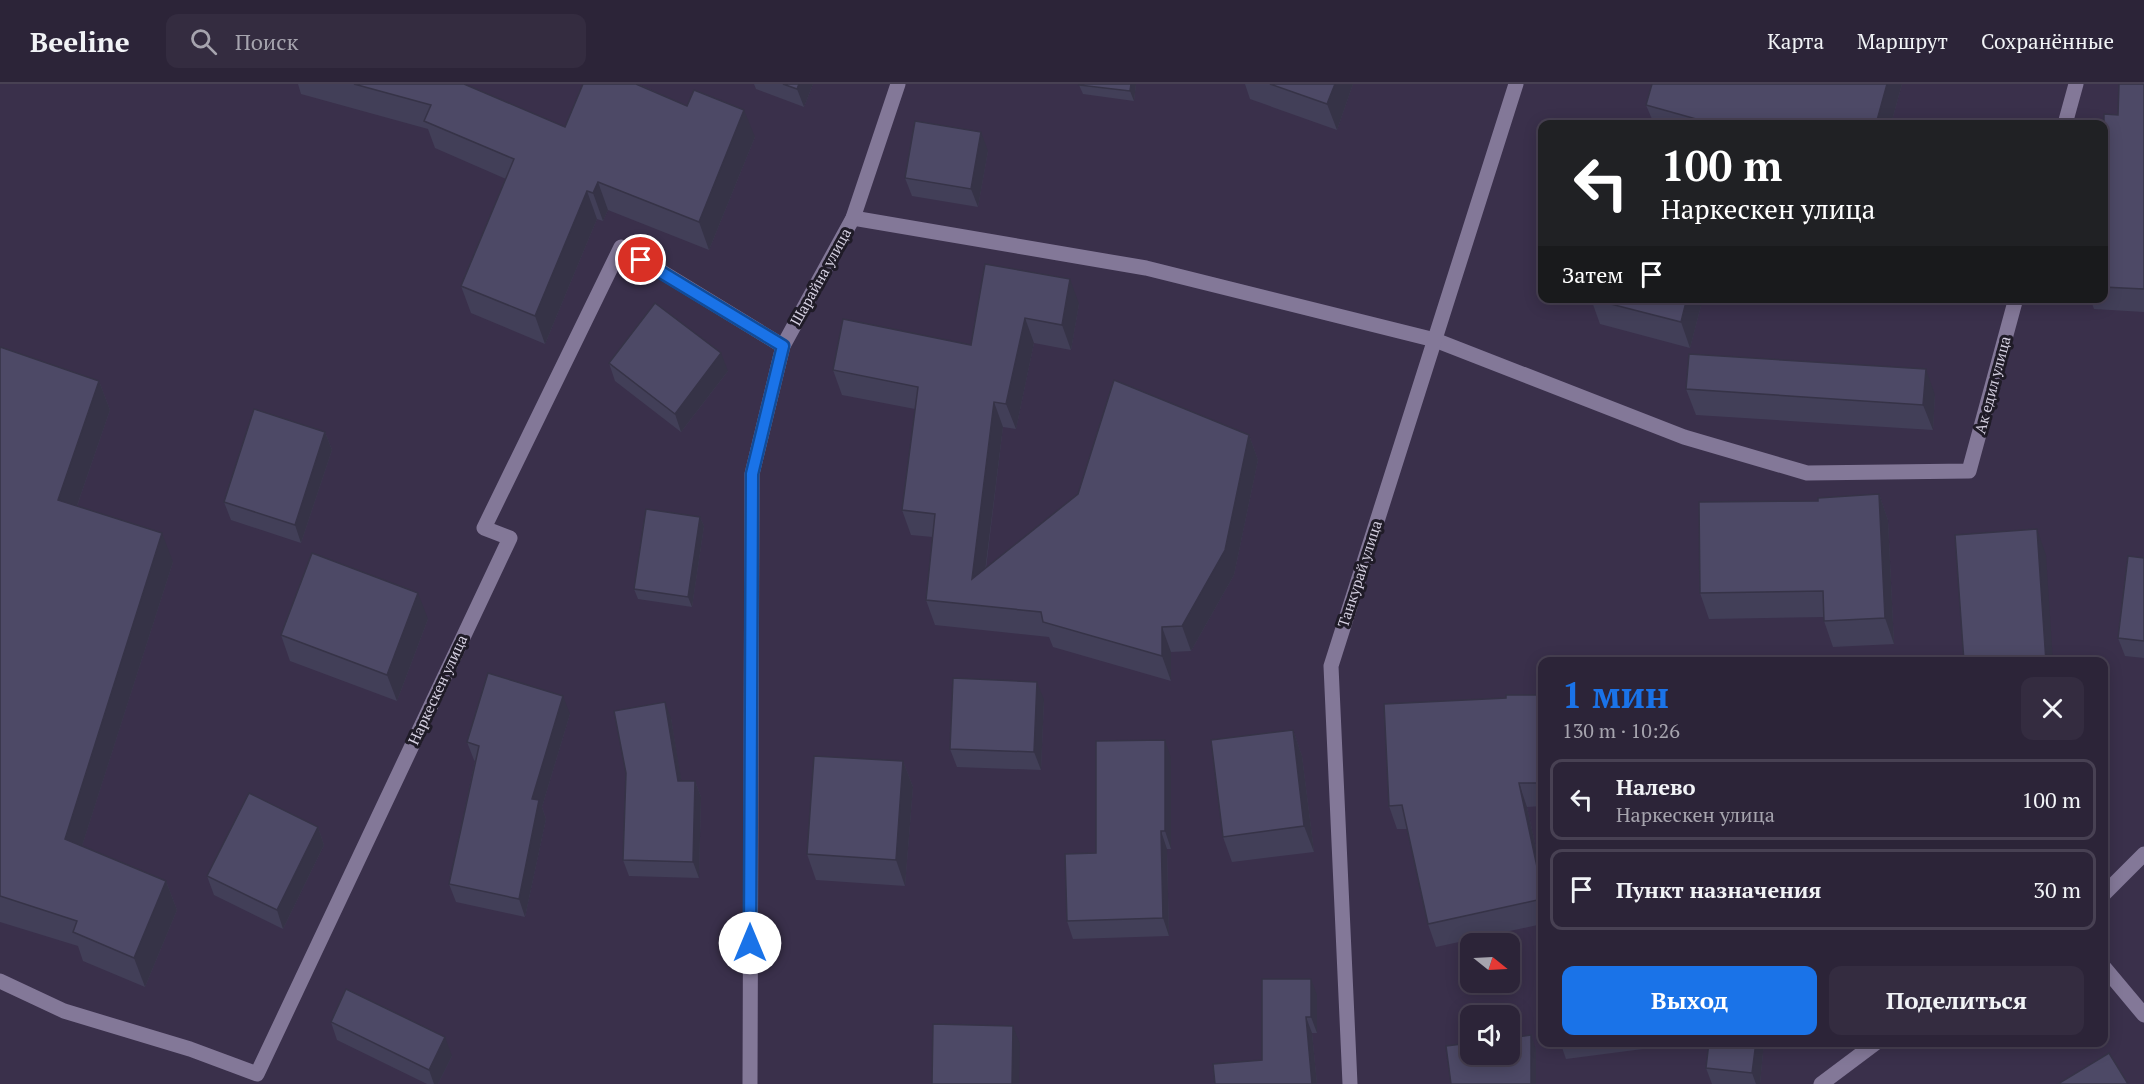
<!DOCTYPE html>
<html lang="ru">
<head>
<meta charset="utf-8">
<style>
  body { margin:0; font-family:"PT Serif",serif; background:#342c40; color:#f1f3f6; height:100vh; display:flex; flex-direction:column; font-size:22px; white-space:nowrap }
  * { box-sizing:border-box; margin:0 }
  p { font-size:20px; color:#a6a4ae }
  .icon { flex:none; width:33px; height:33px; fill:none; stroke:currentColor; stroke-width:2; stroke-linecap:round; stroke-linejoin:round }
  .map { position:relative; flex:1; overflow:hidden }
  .drawer { position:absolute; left:1538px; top:573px; width:570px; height:390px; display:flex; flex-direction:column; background:#2c2438; border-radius:12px; box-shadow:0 3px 15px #0003,0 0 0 2px #484153 }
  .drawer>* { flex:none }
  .top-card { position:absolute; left:1538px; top:36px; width:570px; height:183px; border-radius:12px; box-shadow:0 3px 15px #0003,0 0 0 2px #484153; background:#202124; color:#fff; overflow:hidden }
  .needle { width:39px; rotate:108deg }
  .controls { position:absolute; left:1460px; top:849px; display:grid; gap:12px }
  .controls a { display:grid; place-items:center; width:60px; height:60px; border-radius:12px; background:#2c2438; box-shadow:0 3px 15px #0003,0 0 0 2px #484153; font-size:30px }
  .pin { position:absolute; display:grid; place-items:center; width:51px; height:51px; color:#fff; margin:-26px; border:3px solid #fff; border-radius:50%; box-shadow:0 2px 6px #0007 }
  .me { position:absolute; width:66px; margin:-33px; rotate:0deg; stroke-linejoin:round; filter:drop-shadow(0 0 4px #0008) }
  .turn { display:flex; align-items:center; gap:21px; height:126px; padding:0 24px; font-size:27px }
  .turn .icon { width:78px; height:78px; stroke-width:2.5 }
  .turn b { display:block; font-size:42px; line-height:51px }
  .then { display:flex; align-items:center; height:57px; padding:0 24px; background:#0003; gap:12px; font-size:22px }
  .round { display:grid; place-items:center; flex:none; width:63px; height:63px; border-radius:12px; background:#342c40 }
  .head { display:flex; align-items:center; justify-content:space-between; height:102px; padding:0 24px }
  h1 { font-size:36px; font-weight:700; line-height:45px; color:#1a73e8 }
  .cta { display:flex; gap:12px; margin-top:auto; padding:12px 24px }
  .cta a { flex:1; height:69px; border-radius:12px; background:#1a73e8; color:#fff; font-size:24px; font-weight:700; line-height:69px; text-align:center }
  .cta a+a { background:#342c40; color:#f1f3f6 }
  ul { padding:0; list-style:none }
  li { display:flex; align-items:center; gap:18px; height:81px; margin:0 12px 9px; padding:0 12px; border:3px solid #484153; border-radius:12px }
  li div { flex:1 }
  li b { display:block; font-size:22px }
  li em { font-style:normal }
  header { display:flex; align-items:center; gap:36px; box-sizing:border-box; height:84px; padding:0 30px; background:#2c2438; border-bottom:2px solid #484153 }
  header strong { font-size:28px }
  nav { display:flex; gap:33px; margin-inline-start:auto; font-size:21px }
  .search { width:420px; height:54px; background:#342c40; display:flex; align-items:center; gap:15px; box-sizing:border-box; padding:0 21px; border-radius:12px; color:#a6a4ae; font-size:22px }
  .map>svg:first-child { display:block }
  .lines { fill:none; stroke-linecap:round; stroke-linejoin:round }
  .minor { stroke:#837898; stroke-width:15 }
  .wall { fill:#423f58 }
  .shaded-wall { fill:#363347 }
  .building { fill:#4d4966; stroke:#363347; stroke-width:1.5 }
  .route-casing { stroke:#114b97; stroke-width:15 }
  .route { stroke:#1a73e8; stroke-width:10 }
  .labels { text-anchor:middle; stroke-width:6; stroke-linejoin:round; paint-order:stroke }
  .street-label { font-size:15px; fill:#d6d1e2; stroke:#1f1b27 }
</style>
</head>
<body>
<header>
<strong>Beeline</strong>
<div class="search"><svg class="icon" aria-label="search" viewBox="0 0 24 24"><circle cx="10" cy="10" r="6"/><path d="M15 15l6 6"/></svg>Поиск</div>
<nav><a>Карта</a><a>Маршрут</a><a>Сохранённые</a></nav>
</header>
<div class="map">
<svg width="2144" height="1000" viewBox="0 0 2144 1000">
  <rect width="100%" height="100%" fill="#3a304b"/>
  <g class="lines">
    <g class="minor">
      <path d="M2065,40L2076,0"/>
      <path d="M853,134L1146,184L1435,256L1684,353L1807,389L1969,387L2016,214"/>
      <path d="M2103,811L2144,770"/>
      <path d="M2103,882L2144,931"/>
      <path d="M0,897L64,927L190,965L257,990L510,454L484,444L621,163L783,262"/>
      <path d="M750,1000L752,390L783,262L853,134L898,0"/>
      <path d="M1350,1000L1331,582L1516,0"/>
      <path d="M1821,1000L1877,958"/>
    </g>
  </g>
  <g class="wall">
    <path d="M298,0H464L565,43L583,0H638L755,53L709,166L608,126L603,137L597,135L545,260L471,229L461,202L506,95L435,64L428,45L301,10Z"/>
    <path d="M754,0H813L804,23L756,5Z"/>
    <path d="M1136,0L1134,17L1083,10L1079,1Z"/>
    <path d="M1245,0H1353L1337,46L1250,15Z"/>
    <path d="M1652,0H1902L1891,40H1654L1646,21Z"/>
    <path d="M2144,0V228L2094,225L2090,214H2103V41L2118,31Z"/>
    <path d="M988,67L978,123L912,112L905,94Z"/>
    <path d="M985,180L1079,220L1071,266L1034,259L1016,345L1003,343L986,484L1249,351L1258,376L1234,491L1191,567L1171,568V597L1053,563L1049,553L935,541L926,516L933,453L911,451L902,426L915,325L842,311L833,286L971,261Z"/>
    <path d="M1703,214L1690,264L1600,240L1591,215Z"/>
    <path d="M0,263L99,297L110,326L77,422L173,478L82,762L166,797L177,826L145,903L83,877L78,862L0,838Z"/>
    <path d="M609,279L728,287L681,348L615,297Z"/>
    <path d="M1686,305L1935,311L1933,346L1696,331Z"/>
    <path d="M325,348L332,366L301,459L231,436L224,418Z"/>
    <path d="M1879,410L1888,436L1894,560L1833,563L1824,537V533L1709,535L1700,509L1818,417Z"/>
    <path d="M700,433L704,442L692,523L638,515L634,505Z"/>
    <path d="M2144,474V574L2125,572L2118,554Z"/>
    <path d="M428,535L397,617L290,577L281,551Z"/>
    <path d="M1542,611V722L1527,723L1542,791V840L1436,863L1428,840L1407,745H1397L1389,722L1506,614Z"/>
    <path d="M1044,616L1041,686L957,683L950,665Z"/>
    <path d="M570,630L542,723L546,735L525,833L456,818L449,800L475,677L474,676L467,658Z"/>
    <path d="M671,634L681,697H695L701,713L699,794L629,792L623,776Z"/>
    <path d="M1293,646L1302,672L1314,768L1232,778L1223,753Z"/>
    <path d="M1171,674V765H1167L1169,852L1073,855L1067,837L1096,769Z"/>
    <path d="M903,677L913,703L905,802L816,796L807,770Z"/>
    <path d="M318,743L324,761L283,845L214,811L207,792Z"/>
    <path d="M1317,911V949H1312L1317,1000L1262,976Z"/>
    <path d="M331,938L452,972L438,1000H427L337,956Z"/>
    <path d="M1560,958H1642L1643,965L1566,975Z"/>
    <path d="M1709,958H1764L1760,1000H1712L1706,984Z"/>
  </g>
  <g class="shaded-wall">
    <path d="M799,0H813L804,23L797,5Z"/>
    <path d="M1131,0H1136L1134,17L1130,7Z"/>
    <path d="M1335,0H1353L1337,46L1327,20Z"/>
    <path d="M1887,0H1902L1891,40H1876Z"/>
    <path d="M744,26L755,53L709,166L699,138Z"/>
    <path d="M981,48L988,67L978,123L971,105Z"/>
    <path d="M598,98L608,126L603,137L593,109Z"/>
    <path d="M587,107L597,135L545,260L535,232Z"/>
    <path d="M1070,195L1079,220L1071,266L1062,241Z"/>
    <path d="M1687,214H1703L1690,264L1681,238Z"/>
    <path d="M1025,234L1034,259L1016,345L1006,320Z"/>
    <path d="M721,269L728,287L681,348L675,330Z"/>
    <path d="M1926,285L1935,311L1933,346L1923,321Z"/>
    <path d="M99,297L110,326L69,445L58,416Z"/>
    <path d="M994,318L1003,343L981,520L972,495Z"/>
    <path d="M325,348L332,366L301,459L295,441Z"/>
    <path d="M1249,351L1258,376L1234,491L1191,567L1182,542Z"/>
    <path d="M1879,410L1888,436L1894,560L1885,534Z"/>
    <path d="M700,433L704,442L692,523L688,513Z"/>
    <path d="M2037,445L2046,471L2053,578H2046Z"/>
    <path d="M162,449L173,478L75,784L65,755Z"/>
    <path d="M418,509L428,535L397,617L387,591Z"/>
    <path d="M1162,543L1171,568V597L1162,572Z"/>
    <path d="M1037,598L1044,616L1041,686L1034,668Z"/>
    <path d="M563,612L570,630L542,723L546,735L525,833L519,815L532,715Z"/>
    <path d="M665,618L671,634L684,713L678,697Z"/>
    <path d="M1293,646L1302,672L1314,768L1304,742Z"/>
    <path d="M1165,656L1171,674V765L1165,747Z"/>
    <path d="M903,677L913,703L905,802L896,776Z"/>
    <path d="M695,697L701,713L699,794L693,778Z"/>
    <path d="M1519,699L1527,723L1542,791V806Z"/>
    <path d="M318,743L324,761L283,845L277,826Z"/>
    <path d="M1161,747L1167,765L1169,852L1163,834Z"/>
    <path d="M166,797L177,826L145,903L134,874Z"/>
    <path d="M1311,895L1317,911V949L1311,933Z"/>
    <path d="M1306,933L1312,949L1317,1000H1312Z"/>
    <path d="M1013,942L1020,960L1019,1000H1012Z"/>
    <path d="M1531,951L1536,965V1000H1531Z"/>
    <path d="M445,953L452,972L438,1000H434L429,986Z"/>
    <path d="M1756,958H1764L1760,1000H1756L1752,989Z"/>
  </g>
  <g class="building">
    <path d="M354,0H464L565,43L583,0H636L687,22L694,6L744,26L699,138L598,98L593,109L587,107L535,232L461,202L514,75L424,37L431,21Z"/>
    <path d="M783,0H799L797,5Z"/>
    <path d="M1080,0H1131L1130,7L1079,1Z"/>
    <path d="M1270,0H1335L1327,20Z"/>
    <path d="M1652,0H1887L1876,40H1714L1646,21Z"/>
    <path d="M2119,0H2144V205L2103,203L2104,30L2118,31Z"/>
    <path d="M915,37L981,48L971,105L905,94Z"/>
    <path d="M985,180L1070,195L1062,241L1025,234L1006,320L994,318L972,495L1078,410L1114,296L1249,351L1225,466L1182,542L1162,543V572L1043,538L1041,528L926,516L935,430L902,426L918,303L833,286L843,235L971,261Z"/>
    <path d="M1687,214L1681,238L1591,215V214Z"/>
    <path d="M655,219L721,269L675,330L609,279Z"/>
    <path d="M0,263L99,297L58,416L162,449L65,755L166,797L134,874L73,848L77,837L0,812Z"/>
    <path d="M1689,270L1926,285L1923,321L1686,305Z"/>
    <path d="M254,325L325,348L295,441L224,418Z"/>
    <path d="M1879,410L1885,534L1824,537L1823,507L1700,509L1699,418L1818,417V414Z"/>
    <path d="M646,425L700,433L688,513L634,505Z"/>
    <path d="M2037,445L2046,578H1964L1955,451Z"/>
    <path d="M312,469L418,509L387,591L281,551Z"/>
    <path d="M2128,472L2144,474V557L2118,554Z"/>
    <path d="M488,589L563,612L532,715L539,716L519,815L449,800L479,662L467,658Z"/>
    <path d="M953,594L1037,598L1034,668L950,665Z"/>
    <path d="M1506,611H1542V699H1519L1542,806V815L1428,840L1402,721L1389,722L1384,620L1506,614Z"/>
    <path d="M665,618L678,697H695L693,778L623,776L626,689L614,627Z"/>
    <path d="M1293,646L1304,742L1223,753L1211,656Z"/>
    <path d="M1165,656V747H1161L1163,834L1067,837L1065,770L1096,769V657Z"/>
    <path d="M814,672L903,677L896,776L807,770Z"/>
    <path d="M249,709L318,743L277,826L207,792Z"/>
    <path d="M1262,895H1311V933H1306L1312,1000H1215L1213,980L1262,976Z"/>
    <path d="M346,905L445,953L429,986L331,938Z"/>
    <path d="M933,940L1013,942L1012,1000H932Z"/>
    <path d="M1531,951V1000H1451L1446,962L1470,959V970H1509V954Z"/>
    <path d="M1709,958H1756L1752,989L1706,984Z"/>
    <path d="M2109,969L2128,1000H2058Z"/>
  </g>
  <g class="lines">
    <g class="route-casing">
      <path id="route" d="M641,176L783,262L752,390L750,859"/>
    </g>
    <use href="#route" class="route"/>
  </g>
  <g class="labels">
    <g class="street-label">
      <text transform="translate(821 193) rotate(-61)" y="5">Шарайна улица</text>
      <text transform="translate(1993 301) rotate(-75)" y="5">Ак едил улица</text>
      <text transform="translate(1360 490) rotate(-72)" y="5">Танкурай улица</text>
      <text transform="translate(438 606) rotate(-65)" y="5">Наркескен улица</text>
    </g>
  </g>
</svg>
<div class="controls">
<a><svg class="needle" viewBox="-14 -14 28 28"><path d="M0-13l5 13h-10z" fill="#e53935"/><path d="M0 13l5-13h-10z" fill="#a6a4ae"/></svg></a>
<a><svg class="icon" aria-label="sound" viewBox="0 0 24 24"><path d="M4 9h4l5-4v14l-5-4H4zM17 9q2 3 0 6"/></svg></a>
</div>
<div class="pin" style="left:641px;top:176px;background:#d93025"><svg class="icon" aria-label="arrive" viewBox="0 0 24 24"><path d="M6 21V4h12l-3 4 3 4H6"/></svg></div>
<svg class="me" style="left:750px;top:859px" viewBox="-20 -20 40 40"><circle r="19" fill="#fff"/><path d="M0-13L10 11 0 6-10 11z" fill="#1a73e8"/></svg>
<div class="top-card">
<div class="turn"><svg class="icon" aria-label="left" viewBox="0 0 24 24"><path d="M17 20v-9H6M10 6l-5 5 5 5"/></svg><div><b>100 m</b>Наркескен улица</div></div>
<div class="then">Затем<svg class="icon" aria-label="arrive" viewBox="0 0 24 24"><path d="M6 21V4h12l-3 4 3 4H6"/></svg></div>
</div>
<section class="drawer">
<div class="head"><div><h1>1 мин</h1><p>130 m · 10:26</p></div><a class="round"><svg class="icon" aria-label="close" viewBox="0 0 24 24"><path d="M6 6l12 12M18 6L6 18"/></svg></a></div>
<ul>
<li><svg class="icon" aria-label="left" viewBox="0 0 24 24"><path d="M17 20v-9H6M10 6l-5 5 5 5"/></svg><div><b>Налево</b><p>Наркескен улица</p></div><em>100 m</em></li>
<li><svg class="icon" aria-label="arrive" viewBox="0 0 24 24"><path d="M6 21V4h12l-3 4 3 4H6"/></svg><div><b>Пункт назначения</b></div><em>30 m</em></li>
</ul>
<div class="cta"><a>Выход</a><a>Поделиться</a></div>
</section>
</div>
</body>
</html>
